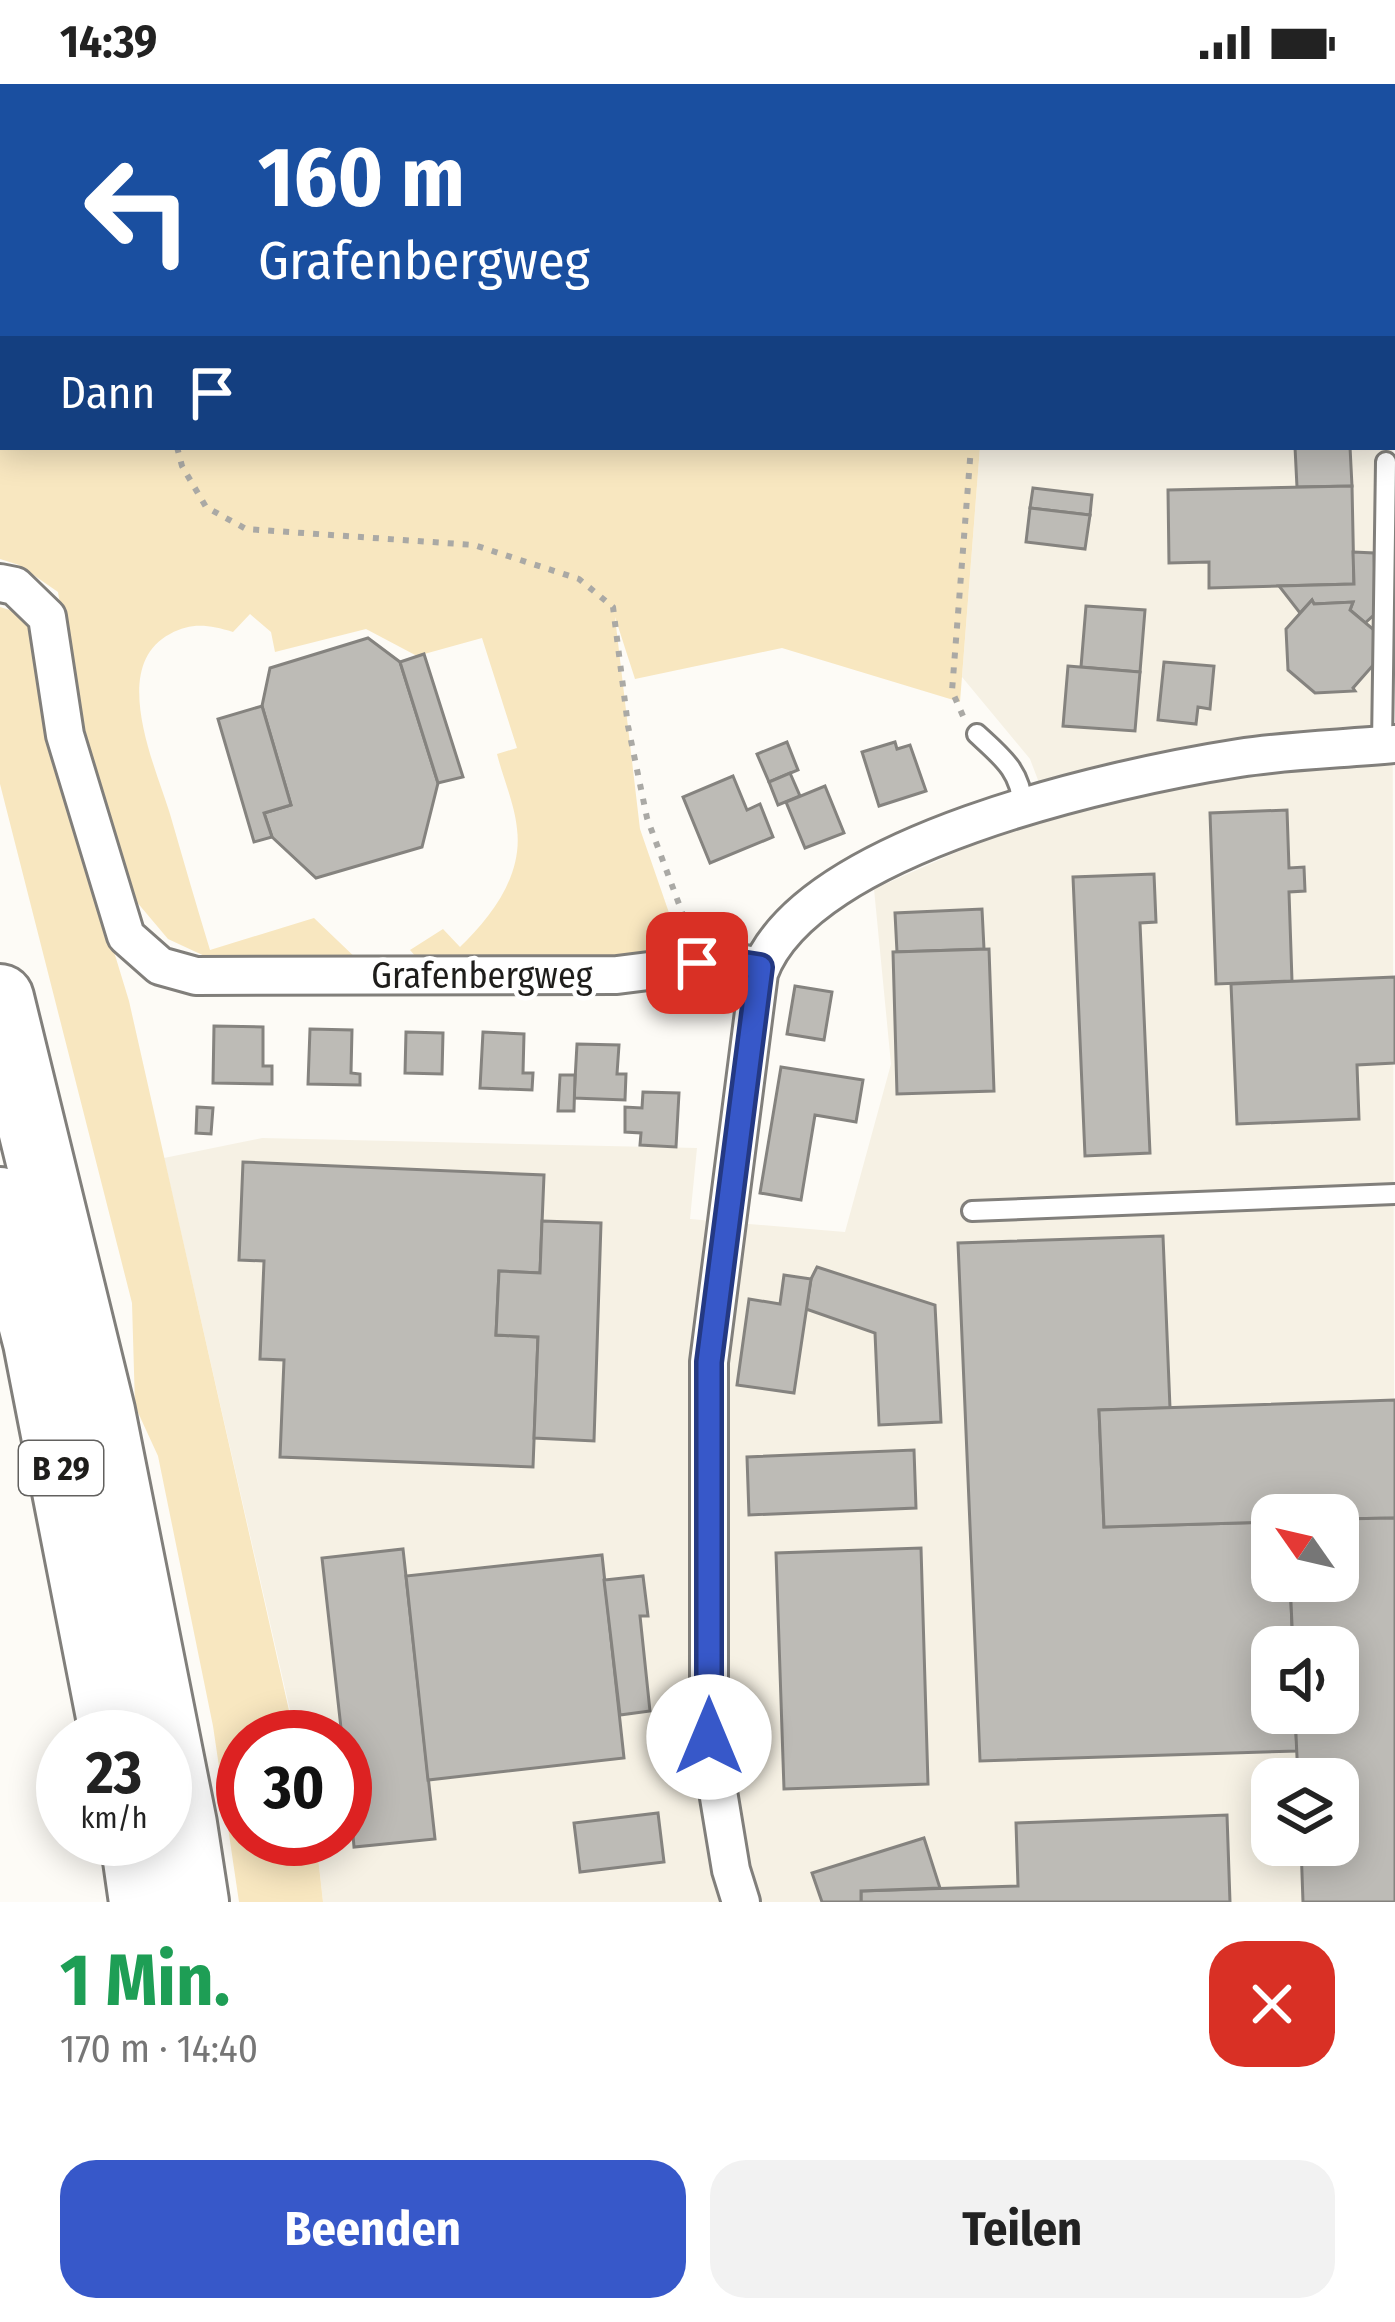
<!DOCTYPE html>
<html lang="de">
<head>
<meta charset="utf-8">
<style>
  body { margin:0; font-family:"Fira Sans Condensed",sans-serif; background:#f2f2f2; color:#222; height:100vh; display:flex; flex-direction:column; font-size:45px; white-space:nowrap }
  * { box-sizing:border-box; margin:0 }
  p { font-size:39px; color:#767676 }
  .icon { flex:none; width:66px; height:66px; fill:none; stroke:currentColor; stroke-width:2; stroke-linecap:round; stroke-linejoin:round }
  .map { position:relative; height:1818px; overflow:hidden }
  .drawer { display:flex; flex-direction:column; background:#fff; flex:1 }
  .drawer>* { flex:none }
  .hud { position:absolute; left:0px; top:0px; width:1395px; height:366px; box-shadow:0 6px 30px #0003; background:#1a4fa0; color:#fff; overflow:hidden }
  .needle { width:78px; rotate:304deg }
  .tools { position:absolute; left:1251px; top:1410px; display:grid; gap:24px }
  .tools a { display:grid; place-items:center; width:108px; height:108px; border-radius:24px; background:#fff; box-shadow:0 6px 30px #0003; font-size:60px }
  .speed { position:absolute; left:36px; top:1626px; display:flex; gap:24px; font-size:60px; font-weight:700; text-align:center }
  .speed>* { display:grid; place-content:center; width:156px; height:156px; border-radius:50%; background:#fff; box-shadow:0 6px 30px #0003; line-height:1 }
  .speed small { font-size:30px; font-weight:400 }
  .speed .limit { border:18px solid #d22; background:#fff; color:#111 }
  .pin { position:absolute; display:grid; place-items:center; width:102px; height:102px; color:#fff; margin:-51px; border-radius:24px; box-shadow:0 6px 18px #0006 }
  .me { position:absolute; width:132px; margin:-66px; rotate:0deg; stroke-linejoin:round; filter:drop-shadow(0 0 9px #0008) }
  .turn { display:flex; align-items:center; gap:42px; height:252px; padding:0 60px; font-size:54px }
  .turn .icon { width:156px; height:156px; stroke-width:2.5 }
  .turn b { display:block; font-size:84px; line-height:102px }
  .then { display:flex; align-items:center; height:114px; padding:0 60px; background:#0003; gap:24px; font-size:45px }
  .round { display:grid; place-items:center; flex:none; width:126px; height:126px; border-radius:36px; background:#f2f2f2 }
  .headline { display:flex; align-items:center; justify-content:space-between; height:204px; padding:0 60px }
  h1 { font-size:72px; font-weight:700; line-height:90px; color:#1e9e55 }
  .cta { display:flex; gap:24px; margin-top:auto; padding:24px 60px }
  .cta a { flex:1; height:138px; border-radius:36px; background:#3758c9; color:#fff; font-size:48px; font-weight:700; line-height:138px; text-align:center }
  .cta a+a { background:#f2f2f2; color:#222 }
  .status { display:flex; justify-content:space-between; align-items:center; height:84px; padding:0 60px; background:#fff; direction:ltr }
  .status svg { height:33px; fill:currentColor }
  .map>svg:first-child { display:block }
  .built { fill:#f6f1e4; fill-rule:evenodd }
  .green { fill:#f8e7c0 }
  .building { fill:#bdbbb6; stroke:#85837f; stroke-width:3 }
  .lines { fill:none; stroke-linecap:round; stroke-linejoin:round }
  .lane-casing { stroke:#817f7b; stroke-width:24 }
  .street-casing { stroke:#817f7b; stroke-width:42 }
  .highway-casing { stroke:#817f7b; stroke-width:72 }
  .path { stroke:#aaa9a5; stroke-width:6; stroke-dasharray:6 9; stroke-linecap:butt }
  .lane { stroke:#fff; stroke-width:18 }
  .street { stroke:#fff; stroke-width:36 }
  .highway { stroke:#fff; stroke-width:66 }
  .route-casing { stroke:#243983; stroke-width:30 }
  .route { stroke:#3758c9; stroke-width:21 }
  .labels { text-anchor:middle; stroke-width:9; stroke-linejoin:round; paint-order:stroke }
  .shield { fill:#fff; stroke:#62615f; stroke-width:3 }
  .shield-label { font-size:33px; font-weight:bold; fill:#1e1d1b }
  .street-label { font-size:36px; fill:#1e1d1b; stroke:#fff }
</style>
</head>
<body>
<div class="status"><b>14:39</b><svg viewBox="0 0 49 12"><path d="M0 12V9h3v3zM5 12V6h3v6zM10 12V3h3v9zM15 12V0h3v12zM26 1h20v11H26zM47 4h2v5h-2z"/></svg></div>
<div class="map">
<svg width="1395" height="1818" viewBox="0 0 1395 1818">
  <rect width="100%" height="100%" fill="#fdfbf6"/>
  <path class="built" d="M1392,308L1395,1818H323L316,1755H345V1653H296L164,1074L262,1054L697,1064L690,1135L845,1148L891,980L874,805L1004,747L1052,733L1030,675L962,593L980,363H1392ZM1272,1431H1338V1497H1272ZM1272,1563H1338V1629H1272ZM1272,1695H1338V1761H1272Z"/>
  <g class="green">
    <path d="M0,0H1395V309L1392,3H3V363H980L960,618L782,564L635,595L615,533L640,745L676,849L656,876L423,881L410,866L443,845L460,863C491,833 523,792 517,745C515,721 503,694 497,670L517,664L482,554L417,572L366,545L275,568L271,548L250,530L233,548C209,541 192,538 170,550C109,582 155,681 170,730C183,775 196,820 210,866L314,834L361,879L211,875L168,855L125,804L88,687L58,508L19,481L0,475Z"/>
    <path d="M0,523L13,527L28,542L41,573L62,697L129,917L295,1653H243V1755H316L323,1818H239L213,1642L158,1372L135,1322L132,1219L0,700Z"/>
  </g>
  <g class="building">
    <path d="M1295,363H1350L1352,402L1297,403Z"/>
    <path d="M1352,402L1354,500L1209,504V478L1169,479L1168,406Z"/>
    <path d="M1033,404L1092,411L1090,431L1030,424Z"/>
    <path d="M1030,424L1090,431L1085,465L1026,458Z"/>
    <path d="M1353,468L1374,469L1376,529L1365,539L1350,526L1353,518L1314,520L1312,516L1300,529L1279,502L1354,500Z"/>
    <path d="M1312,516L1314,520L1353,518L1350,526L1374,546L1375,579L1353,604L1355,607L1315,609L1288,586L1286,545Z"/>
    <path d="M1086,522L1145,526L1140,588L1081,583Z"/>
    <path d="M368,554L400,578L438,699L422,763L316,794L272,753L264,729L291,721L262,622L270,584Z"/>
    <path d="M424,570L463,693L438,699L400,578Z"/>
    <path d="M1164,578L1214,582L1210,625L1198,623L1196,640L1158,636Z"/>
    <path d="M1068,582L1140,588L1135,647L1063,642Z"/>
    <path d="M262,622L291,721L264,729L272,753L254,758L218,635Z"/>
    <path d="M787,658L798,686L769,698L757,670Z"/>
    <path d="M895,658L897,665L910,661L926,707L879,722L862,668Z"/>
    <path d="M790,689L800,712L778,721L769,698Z"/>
    <path d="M733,692L747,726L760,720L773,753L710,779L683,713Z"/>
    <path d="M825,702L844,749L805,764L786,718Z"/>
    <path d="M1287,726L1289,784L1304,783L1305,807L1289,808L1292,897L1216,900L1210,729Z"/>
    <path d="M1154,790L1156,838L1140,839L1150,1069L1085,1072L1073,793Z"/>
    <path d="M982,825L984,865L897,868L895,829Z"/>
    <path d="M989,865L994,1007L897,1010L893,868Z"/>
    <path d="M1395,893V979L1357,981L1359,1035L1237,1040L1231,900Z"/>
    <path d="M795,902L832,908L824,956L787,950Z"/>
    <path d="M214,942L263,943V982H272V1000L213,999Z"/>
    <path d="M310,945L352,946L351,989L360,990V1001L308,1000Z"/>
    <path d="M406,948L443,949L442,990L405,989Z"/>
    <path d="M483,948L524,950L523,989H533L532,1006L480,1004Z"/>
    <path d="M577,960L619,961L617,990H626L625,1016L574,1014Z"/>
    <path d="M781,983L863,996L856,1038L815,1031L801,1116L760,1109Z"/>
    <path d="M560,991H575L574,1027H558Z"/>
    <path d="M643,1008L679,1009L676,1063L640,1061L641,1049L625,1048V1023L642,1024Z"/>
    <path d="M197,1023L213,1024L211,1050L196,1049Z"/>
    <path d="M243,1078L544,1091L540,1189L499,1187L496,1251L538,1253L533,1383L280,1373L284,1276L260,1275L264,1177L239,1176Z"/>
    <path d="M542,1137L601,1139L594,1357L534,1354L538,1253L496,1251L499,1187L540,1189Z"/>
    <path d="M1163,1152L1170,1324L1099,1326L1104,1443L1272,1438V1497H1290L1293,1563H1272V1629H1295L1297,1667L980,1677L958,1159Z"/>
    <path d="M817,1183L935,1221L941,1338L879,1341L875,1249L806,1225L811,1195Z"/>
    <path d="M784,1191L811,1195L794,1309L737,1301L749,1215L780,1220Z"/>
    <path d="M1395,1316V1434L1338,1435V1431H1272V1438L1104,1443L1099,1326Z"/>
    <path d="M914,1366L916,1424L749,1431L747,1373Z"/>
    <path d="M1395,1434V1818H1303L1301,1761H1338V1695H1298L1295,1629H1338V1563H1293L1290,1497H1338V1435Z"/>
    <path d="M921,1464L928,1700L784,1705L776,1469Z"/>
    <path d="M403,1465L435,1755L354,1763L345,1653H342L322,1474Z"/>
    <path d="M602,1471L624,1674L428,1696L406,1492Z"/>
    <path d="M643,1492L648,1532H640L650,1627L620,1631L604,1496Z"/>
    <path d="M658,1729L664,1778L580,1788L574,1739Z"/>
    <path d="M1227,1731L1230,1818H861V1807L1018,1802L1016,1739Z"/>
    <path d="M924,1754L940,1804L861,1807V1818H822L812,1789Z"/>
  </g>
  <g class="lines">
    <g class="lane-casing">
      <g id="lane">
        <path d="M977,650C1002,673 1021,687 1023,723"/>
        <path d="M1382,661L1386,378"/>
        <path d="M972,1127L1395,1110"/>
      </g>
    </g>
    <g class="street-casing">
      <g id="street">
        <path d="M0,499L15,502L47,533L65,651L126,852L160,882L196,892L617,891L728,877L760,883"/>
        <path d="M741,1818L731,1786L709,1653V1278L759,889C806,760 1117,693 1239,674C1291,666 1343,665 1395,660"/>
      </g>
    </g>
    <g class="highway-casing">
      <g id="highway">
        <path d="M0,914L101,1327L183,1740L195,1818"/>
        <path d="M0,1117L37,1258L114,1653"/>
        <path d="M134,1755L143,1818"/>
      </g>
    </g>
    <g class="path">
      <path d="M956,0V3"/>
      <path d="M140,3V0"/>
      <path d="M177,363L182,382L206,423L246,445L474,461L579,495L613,523L628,642L647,734L689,847"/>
      <path d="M963,632L952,607L971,363"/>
    </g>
    <use href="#lane" class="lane"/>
    <use href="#street" class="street"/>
    <use href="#highway" class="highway"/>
  </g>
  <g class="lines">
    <g class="route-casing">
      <path id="route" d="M697,879L728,878L760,883L709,1278V1653"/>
    </g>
    <use href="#route" class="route"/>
  </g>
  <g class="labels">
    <rect class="shield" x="19" y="1357" width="84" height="54" rx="9"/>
    <g class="shield-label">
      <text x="61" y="1396">B 29</text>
    </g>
    <g class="street-label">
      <text x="482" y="904">Grafenbergweg</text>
    </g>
  </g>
</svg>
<div class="tools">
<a><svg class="needle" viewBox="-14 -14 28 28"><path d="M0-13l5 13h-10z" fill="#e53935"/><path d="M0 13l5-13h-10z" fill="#767676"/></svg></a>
<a><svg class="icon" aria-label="sound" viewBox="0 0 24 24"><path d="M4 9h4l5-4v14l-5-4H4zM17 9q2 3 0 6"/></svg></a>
<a><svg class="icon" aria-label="layers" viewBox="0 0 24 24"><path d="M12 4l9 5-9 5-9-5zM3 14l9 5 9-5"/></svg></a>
</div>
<div class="speed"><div>23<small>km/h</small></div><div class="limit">30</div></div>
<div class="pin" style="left:697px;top:879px;background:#d93025"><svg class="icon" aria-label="arrive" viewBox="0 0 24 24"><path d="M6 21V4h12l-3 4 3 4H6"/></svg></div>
<svg class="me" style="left:709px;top:1653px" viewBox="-20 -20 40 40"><circle r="19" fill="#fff"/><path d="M0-13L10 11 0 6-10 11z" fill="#3758c9"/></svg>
<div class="hud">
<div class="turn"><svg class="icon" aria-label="left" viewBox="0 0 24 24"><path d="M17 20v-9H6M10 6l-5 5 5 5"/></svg><div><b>160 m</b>Grafenbergweg</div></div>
<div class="then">Dann<svg class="icon" aria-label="arrive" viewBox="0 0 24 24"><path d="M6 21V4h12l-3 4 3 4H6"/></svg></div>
</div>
</div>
<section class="drawer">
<div class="headline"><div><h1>1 Min.</h1><p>170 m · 14:40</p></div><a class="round" style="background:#d93025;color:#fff"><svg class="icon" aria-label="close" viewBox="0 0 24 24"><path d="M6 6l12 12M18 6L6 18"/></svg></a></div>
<div class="cta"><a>Beenden</a><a>Teilen</a></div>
</section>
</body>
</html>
